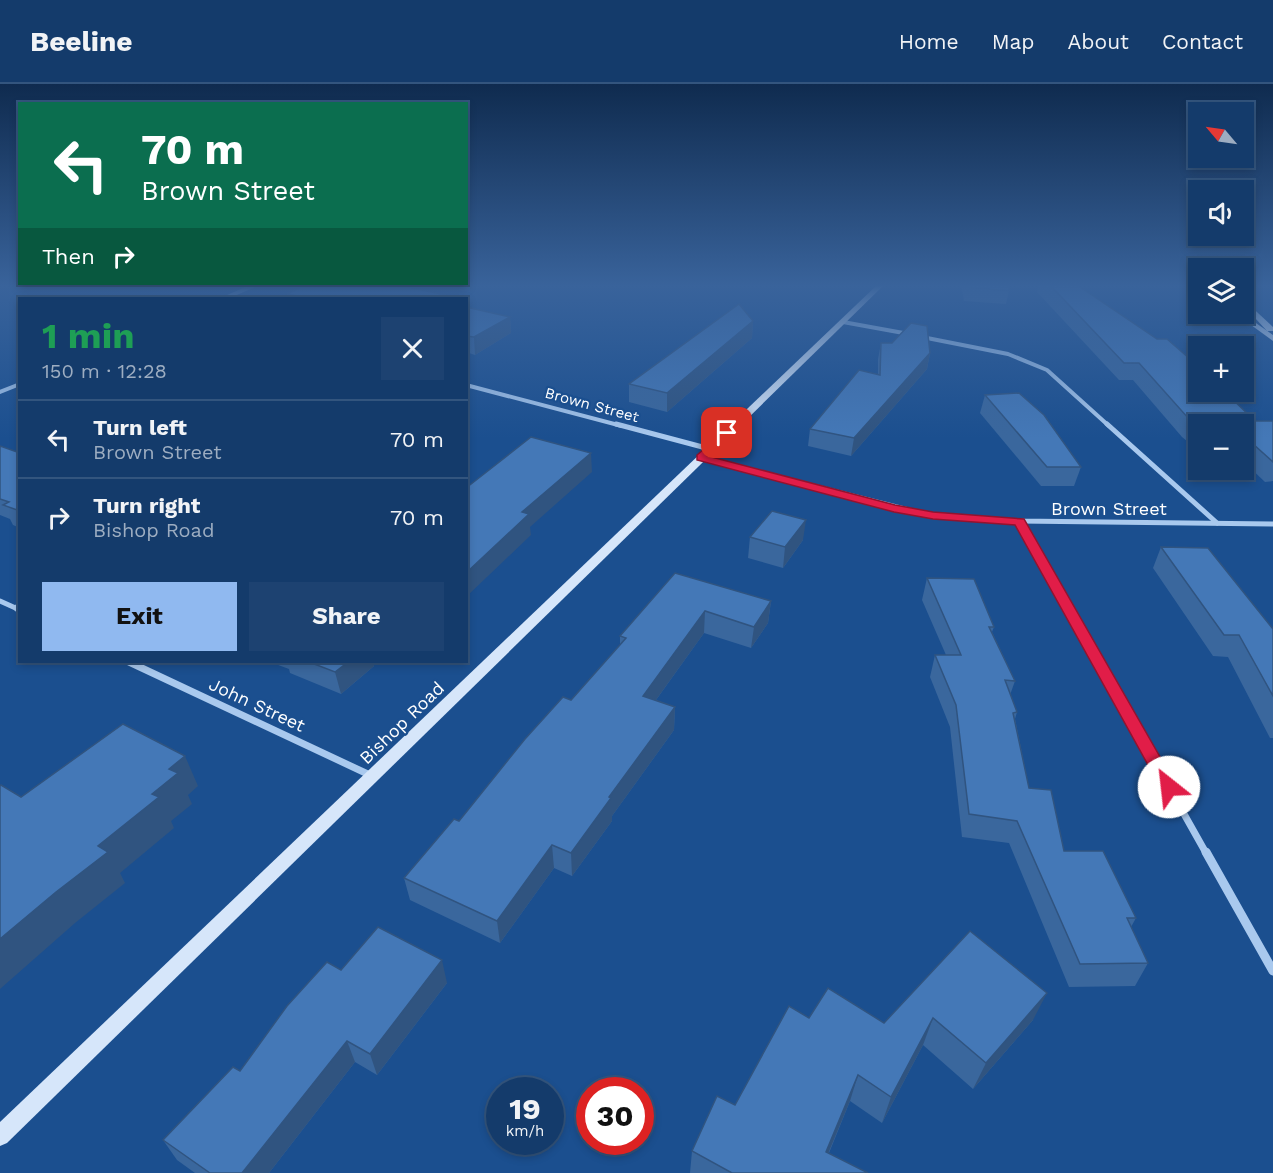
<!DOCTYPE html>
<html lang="en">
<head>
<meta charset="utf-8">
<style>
  body { margin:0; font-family:"Work Sans",sans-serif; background:#1d4271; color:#f1f3f6; height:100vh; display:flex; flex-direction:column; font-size:22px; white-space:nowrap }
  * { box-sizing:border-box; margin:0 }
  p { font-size:20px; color:#9dadc1 }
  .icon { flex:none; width:33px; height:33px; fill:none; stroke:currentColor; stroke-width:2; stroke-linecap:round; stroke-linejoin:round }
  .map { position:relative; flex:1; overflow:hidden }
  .sheet { position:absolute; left:18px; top:213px; width:450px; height:366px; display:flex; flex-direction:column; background:#143b6b; border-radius:0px; box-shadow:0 3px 9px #0003,0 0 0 2px #33557e }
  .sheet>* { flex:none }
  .top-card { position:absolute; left:18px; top:18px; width:450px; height:183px; border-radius:0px; box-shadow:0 3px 9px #0003,0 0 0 2px #33557e; background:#0b6e4f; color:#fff; overflow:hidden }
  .needle { width:39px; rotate:299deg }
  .tools { position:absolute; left:1188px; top:18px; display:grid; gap:12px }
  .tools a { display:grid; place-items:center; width:66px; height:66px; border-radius:0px; background:#143b6b; box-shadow:0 3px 9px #0003,0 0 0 2px #33557e; font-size:30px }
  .speed { position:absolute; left:486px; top:993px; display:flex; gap:12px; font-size:30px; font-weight:700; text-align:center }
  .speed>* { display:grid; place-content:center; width:78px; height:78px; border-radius:50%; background:#143b6b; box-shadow:0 3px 9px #0003,0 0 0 2px #33557e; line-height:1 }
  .speed small { font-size:15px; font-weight:400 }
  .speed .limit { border:9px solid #d22; background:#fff; color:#111 }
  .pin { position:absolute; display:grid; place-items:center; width:51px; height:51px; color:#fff; margin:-26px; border-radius:12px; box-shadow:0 3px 9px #0006 }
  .me { position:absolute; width:66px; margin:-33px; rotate:331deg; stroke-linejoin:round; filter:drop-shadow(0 0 4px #0008) }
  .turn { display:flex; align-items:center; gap:21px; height:126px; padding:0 24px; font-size:27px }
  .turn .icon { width:78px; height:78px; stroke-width:2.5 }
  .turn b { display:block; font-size:42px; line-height:51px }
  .then { display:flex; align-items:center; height:57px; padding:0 24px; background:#0003; gap:12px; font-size:22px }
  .round { display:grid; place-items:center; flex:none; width:63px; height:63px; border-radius:0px; background:#1d4271 }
  .headline { display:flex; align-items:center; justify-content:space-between; height:102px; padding:0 24px }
  h1 { font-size:36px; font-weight:700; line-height:45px; color:#1e9e55 }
  .action { display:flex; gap:12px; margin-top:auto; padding:12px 24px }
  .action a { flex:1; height:69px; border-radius:0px; background:#90b9f0; color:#111; font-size:24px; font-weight:700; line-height:69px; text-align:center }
  .action a+a { background:#1d4271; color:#f1f3f6 }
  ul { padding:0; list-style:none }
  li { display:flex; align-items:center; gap:18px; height:78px; padding:0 24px; border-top:2px solid #33557e }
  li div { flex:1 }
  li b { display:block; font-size:22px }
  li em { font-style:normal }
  header { display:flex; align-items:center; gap:36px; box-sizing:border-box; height:84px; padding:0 30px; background:#143b6b; border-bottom:2px solid #33557e }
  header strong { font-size:28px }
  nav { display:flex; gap:33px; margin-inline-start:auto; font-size:21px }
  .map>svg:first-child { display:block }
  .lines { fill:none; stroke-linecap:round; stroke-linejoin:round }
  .street-far3 { stroke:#a9c9ee; stroke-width:4 }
  .street-far2 { stroke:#a9c9ee; stroke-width:5 }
  .street-far1 { stroke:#a9c9ee; stroke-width:7 }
  .street { stroke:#a9c9ee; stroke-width:9 }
  .secondary { fill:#d6e6fa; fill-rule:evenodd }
  .wall { fill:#3a679d }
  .shaded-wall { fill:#305480 }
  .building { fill:#4478b7; stroke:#305480; stroke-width:1.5 }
  .route { fill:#e11d48; stroke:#92132f; stroke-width:1.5 }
  .labels { text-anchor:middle; stroke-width:4.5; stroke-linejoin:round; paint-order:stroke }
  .far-street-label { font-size:15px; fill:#fff; stroke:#1b4f8f }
  .street-label { font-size:18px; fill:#fff; stroke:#1b4f8f }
</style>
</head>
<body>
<header>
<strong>Beeline</strong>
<nav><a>Home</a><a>Map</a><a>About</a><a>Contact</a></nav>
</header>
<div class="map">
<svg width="1273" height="1089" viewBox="0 0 1273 1089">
  <rect width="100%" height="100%" fill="#1b4f8f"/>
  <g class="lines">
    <g class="street-far3">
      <path d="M225,214L255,201"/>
      <path d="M843,238L909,250"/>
      <path d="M922,253L1008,270L1047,286L1109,342"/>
      <path d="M466,301L622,342"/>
      <path d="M0,308L20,300"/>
    </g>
    <g class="street-far2">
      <path d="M616,340L710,365"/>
      <path d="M1107,340L1217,439"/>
      <path d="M701,374L933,432L1019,437L1273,440"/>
      <path d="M1019,437L1069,526"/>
      <path d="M0,517L20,526"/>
    </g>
    <g class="street-far1">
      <path d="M17,524L20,526"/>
      <path d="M1068,524L1206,769"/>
      <path d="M129,578L372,692"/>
    </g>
    <path class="street" d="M1206,768L1273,887"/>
    <g class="secondary">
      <path d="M877,201H884L7,1059L0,1062V1038Z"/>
      <path d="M1244,216L1273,243V247H1267L1244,222Z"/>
      <path d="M1236,230H1243L1273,251V257Z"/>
    </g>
  </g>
  <g class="wall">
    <path d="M961,201H1009V207L1006,220L964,217Z"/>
    <path d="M1039,201H1077L1255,337H1273V397L1265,398L1244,378V340H1198V366L1182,353L1133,296H1119L1037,208Z"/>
    <path d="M287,210L460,214H288Z"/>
    <path d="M466,216L467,223L510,233L511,249L475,271L466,268Z"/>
    <path d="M753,237L752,254L667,328L629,318V300Z"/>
    <path d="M881,259L930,269L927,285L851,372L808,362L810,345L878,290V275Z"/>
    <path d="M985,311L1081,383L1074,402H1041L980,329Z"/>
    <path d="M0,362L20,369V444L13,441L10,435L0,431Z"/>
    <path d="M750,453L803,456L783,484L748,474Z"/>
    <path d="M1161,463L1273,545V654H1270L1228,573L1213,572L1153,484Z"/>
    <path d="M675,489L771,517L768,539L751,564L704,549L656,616L675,623L674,646L612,732V737L572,792L554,784L500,859L410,816L404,794L459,737L571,616L620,561V552Z"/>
    <path d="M927,494L994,543L992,548L1015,597L1010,611L1017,628L1015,635L1029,704L1064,767L1136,834L1131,843L1148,879L1135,902L1069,903L1009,759L962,753L950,643L930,593L935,571H946L922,516Z"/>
    <path d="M270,578H373L374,582L341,610L290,589L289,585Z"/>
    <path d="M970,847L1033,936L973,1005L923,961L882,1039L850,1017L829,1069L868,1089H690L692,1067L735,1021L809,934L884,939Z"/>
    <path d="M341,886L447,899L377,991L355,978L269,1089H195L177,1076L163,1056L240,987Z"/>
  </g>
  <g class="shaded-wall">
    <path d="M510,233L511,249L475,271L474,253Z"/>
    <path d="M753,237L752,254L667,328V309Z"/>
    <path d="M930,269L927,285L851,372L854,354Z"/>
    <path d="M591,369L592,388L530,443L531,451L466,513V489L522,428Z"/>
    <path d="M806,436L803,456L783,484L785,463Z"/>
    <path d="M771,517L768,539L751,564L754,543Z"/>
    <path d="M705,527L704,549L643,634V612Z"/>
    <path d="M348,578H373L374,582L341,610L335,588Z"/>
    <path d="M675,623L674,646L612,732V737L572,792L571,769L609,713Z"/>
    <path d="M185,672L198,702L188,711L192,720L171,737L174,744L120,789L125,799L75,839L0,905V855L152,710L169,685Z"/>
    <path d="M552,761L554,784L500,859L497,837Z"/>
    <path d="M442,876L447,899L377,991L370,970Z"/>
    <path d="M1047,909L1033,936L973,1005L986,979Z"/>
    <path d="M933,934L923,961L882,1039L891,1013Z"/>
    <path d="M347,957L355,978L269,1089H242Z"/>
    <path d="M858,991L850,1017L820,1089L826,1068Z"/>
  </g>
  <g class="building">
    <path d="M306,201H398L460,214H310L287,210Z"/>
    <path d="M967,201H1009V207L967,203Z"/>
    <path d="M1050,201H1077L1157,255H1167L1198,282V308H1225L1255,337H1273V378L1253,360H1244V340H1198V342L1189,335L1139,279H1124Z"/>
    <path d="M739,220L753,237L667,309L629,300Z"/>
    <path d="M466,223L510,233L474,253L466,252Z"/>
    <path d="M911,239L927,242L930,269L854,354L810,345L859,286L880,291L881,259H892Z"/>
    <path d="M1019,309L1044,331L1081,383H1047L985,311Z"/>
    <path d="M531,353L591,369L522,428L529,430L466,489V404Z"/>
    <path d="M0,362L20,369V427L3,421L9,418L0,415Z"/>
    <path d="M772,427L806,436L785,463L750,453Z"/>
    <path d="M1161,463L1208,464L1273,545V612L1239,551H1224Z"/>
    <path d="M675,489L771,517L754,543L705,527L643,612L675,623L609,713L611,714L571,769L552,761L497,837L404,794L454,735L459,737L525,655L563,613L571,616L626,554L620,552Z"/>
    <path d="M927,494L974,495L994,543H989L1015,597L1005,596L1017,628L1013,629L1029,704L1051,706L1064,767H1103L1136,834H1127L1148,879L1080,880L1017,737L969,730L956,621L935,571H961Z"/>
    <path d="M309,578H348L335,588Z"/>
    <path d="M123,640L185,672L169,685L178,689L152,710L159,713L98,762L108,768L56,808L0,855V702L1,701L21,713Z"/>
    <path d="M378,843L442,876L370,970L347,957L242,1089H210L163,1056L233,983L240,987L287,922L327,878L341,886Z"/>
    <path d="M970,847L1047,909L986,979L933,934L891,1013L858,991L826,1068L868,1089H732L692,1067L717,1012L735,1021L789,922L809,934L828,904L884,939Z"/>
  </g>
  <linearGradient id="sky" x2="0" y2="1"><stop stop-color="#0f2b4f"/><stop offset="0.57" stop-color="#39639b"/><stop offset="1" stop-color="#39639b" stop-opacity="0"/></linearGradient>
  <rect width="1273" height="354" fill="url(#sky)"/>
  <path class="route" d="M727,346L731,347V351L708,372L895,421L933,428L1024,435L1175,699L1177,703L1175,708H1163L1015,441L933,435L894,428L697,376V371Z"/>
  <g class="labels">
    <g class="far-street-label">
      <text transform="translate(592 321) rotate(15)" y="5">Brown Street</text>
    </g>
    <g class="street-label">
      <text x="1109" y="431">Brown Street</text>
      <text transform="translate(257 621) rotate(25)" y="6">John Street</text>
      <text transform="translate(402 639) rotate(-44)" y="6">Bishop Road</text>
    </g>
  </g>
</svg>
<div class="tools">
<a><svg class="needle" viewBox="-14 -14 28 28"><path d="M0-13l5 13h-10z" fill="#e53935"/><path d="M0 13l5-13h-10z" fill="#9dadc1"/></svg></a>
<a><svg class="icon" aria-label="sound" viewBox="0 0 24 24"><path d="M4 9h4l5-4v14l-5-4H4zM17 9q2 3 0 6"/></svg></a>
<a><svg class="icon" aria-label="layers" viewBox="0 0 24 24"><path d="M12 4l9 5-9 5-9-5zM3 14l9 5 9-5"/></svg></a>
<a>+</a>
<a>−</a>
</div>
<div class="speed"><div>19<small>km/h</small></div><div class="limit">30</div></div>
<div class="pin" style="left:727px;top:349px;background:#d93025"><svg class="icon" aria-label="arrive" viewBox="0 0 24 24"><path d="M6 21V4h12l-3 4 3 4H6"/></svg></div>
<svg class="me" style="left:1169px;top:703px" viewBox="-20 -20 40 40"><circle r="19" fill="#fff"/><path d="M0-13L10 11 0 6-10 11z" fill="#e11d48"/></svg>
<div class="top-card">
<div class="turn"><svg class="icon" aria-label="left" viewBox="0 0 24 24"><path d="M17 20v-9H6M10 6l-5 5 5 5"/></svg><div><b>70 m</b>Brown Street</div></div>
<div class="then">Then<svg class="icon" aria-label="right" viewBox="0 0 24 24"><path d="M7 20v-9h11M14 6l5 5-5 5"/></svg></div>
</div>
<section class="sheet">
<div class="headline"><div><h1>1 min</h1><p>150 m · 12:28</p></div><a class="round"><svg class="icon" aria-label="close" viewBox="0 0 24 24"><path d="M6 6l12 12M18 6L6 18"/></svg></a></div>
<ul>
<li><svg class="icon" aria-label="left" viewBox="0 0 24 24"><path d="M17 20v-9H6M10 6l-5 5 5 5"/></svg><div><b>Turn left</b><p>Brown Street</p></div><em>70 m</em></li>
<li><svg class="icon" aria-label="right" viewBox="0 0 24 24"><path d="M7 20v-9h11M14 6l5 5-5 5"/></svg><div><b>Turn right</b><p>Bishop Road</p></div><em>70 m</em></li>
</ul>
<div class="action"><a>Exit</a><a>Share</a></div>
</section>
</div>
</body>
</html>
